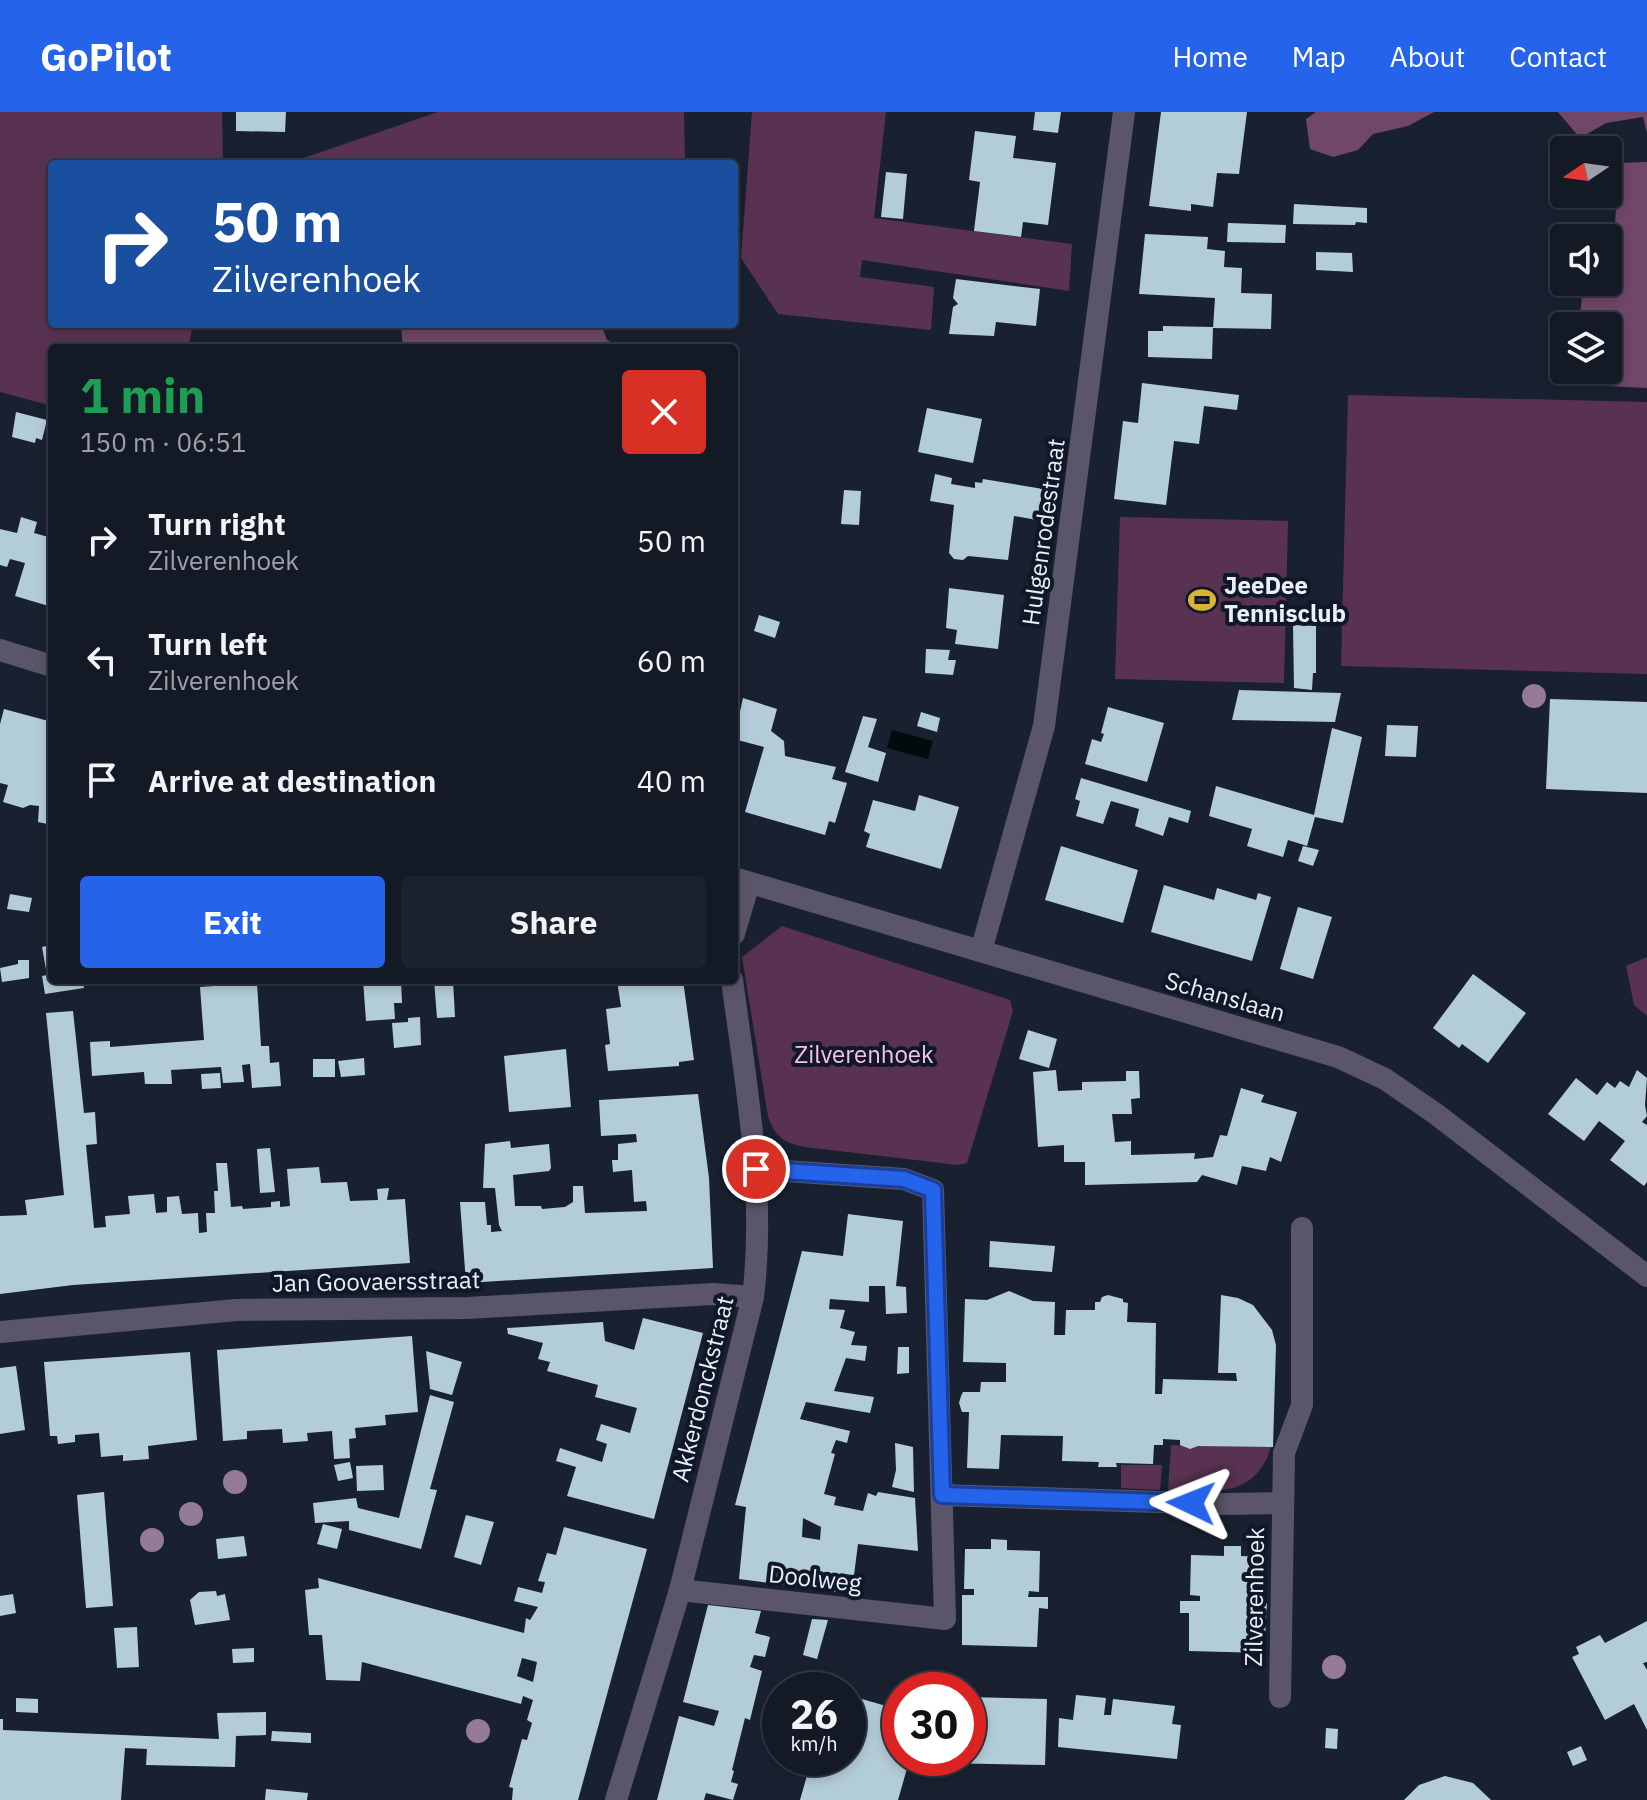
<!DOCTYPE html>
<html lang="en">
<head>
<meta charset="utf-8">
<style>
  body { margin:0; font-family:"IBM Plex Sans",sans-serif; background:#1c222d; color:#f1f3f6; height:100vh; display:flex; flex-direction:column; font-size:30px; white-space:nowrap }
  * { box-sizing:border-box; margin:0 }
  p { font-size:26px; color:#9da0a7 }
  .icon { flex:none; width:44px; height:44px; fill:none; stroke:currentColor; stroke-width:2; stroke-linecap:round; stroke-linejoin:round }
  .map { position:relative; flex:1; overflow:hidden }
  .side { position:absolute; left:48px; top:232px; width:690px; height:640px; display:flex; flex-direction:column; background:#131925; border-radius:8px; box-shadow:0 4px 12px #0003,0 0 0 2px #323842 }
  .side>* { flex:none }
  .banner { position:absolute; left:48px; top:48px; width:690px; height:168px; border-radius:8px; box-shadow:0 4px 12px #0003,0 0 0 2px #323842; background:#1a4fa0; color:#fff; overflow:hidden }
  .needle { width:52px; rotate:257deg }
  .tools { position:absolute; left:1550px; top:24px; display:grid; gap:16px }
  .tools a { display:grid; place-items:center; width:72px; height:72px; border-radius:8px; background:#131925; box-shadow:0 4px 12px #0003,0 0 0 2px #323842; font-size:40px }
  .speed { position:absolute; left:762px; top:1560px; display:flex; gap:16px; font-size:40px; font-weight:700; text-align:center }
  .speed>* { display:grid; place-content:center; width:104px; height:104px; border-radius:50%; background:#131925; box-shadow:0 4px 12px #0003,0 0 0 2px #323842; line-height:1 }
  .speed small { font-size:20px; font-weight:400 }
  .speed .limit { border:12px solid #d22; background:#fff; color:#111 }
  .pin { position:absolute; display:grid; place-items:center; width:68px; height:68px; color:#fff; margin:-34px; border:4px solid #fff; border-radius:50%; box-shadow:0 2px 8px #0007 }
  .me { position:absolute; width:88px; margin:-44px; rotate:272deg; stroke-linejoin:round; filter:drop-shadow(0 0 6px #0008) }
  .turn { display:flex; align-items:center; gap:28px; height:168px; padding:0 32px; font-size:36px }
  .turn .icon { width:104px; height:104px; stroke-width:2.5 }
  .turn b { display:block; font-size:56px; line-height:68px }
  .round { display:grid; place-items:center; flex:none; width:84px; height:84px; border-radius:8px; background:#1c222d }
  .head { display:flex; align-items:center; justify-content:space-between; height:136px; padding:0 32px }
  h1 { font-size:48px; font-weight:800; line-height:60px; color:#1e9e55 }
  .primary-button { display:flex; gap:16px; margin-top:auto; padding:16px 32px }
  .primary-button a { flex:1; height:92px; border-radius:8px; background:#2563eb; color:#fff; font-size:32px; font-weight:800; line-height:92px; text-align:center }
  .primary-button a+a { background:#1c222d; color:#f1f3f6 }
  ul { padding:0; list-style:none }
  li { display:flex; align-items:center; gap:24px; height:120px; padding:0 32px }
  li div { flex:1 }
  li b { display:block; font-size:30px }
  li em { font-style:normal }
  header { display:flex; align-items:center; gap:48px; box-sizing:border-box; height:112px; padding:0 40px; background:#2563eb; color:#fff }
  header strong { font-size:38px }
  nav { display:flex; gap:44px; margin-inline-start:auto; font-size:28px }
  .map>svg:first-child { display:block }
  .green { fill:#593252 }
  .forest { fill:#704669 }
  .water { fill:#000b0c }
  .building { fill:#b3ccd9; fill-rule:evenodd }
  .lines { fill:none; stroke-linecap:round; stroke-linejoin:round }
  .minor { stroke:#5b556a; stroke-width:22 }
  .tertiary { stroke:#5b556a; stroke-width:22 }
  .tree { fill:#947998 }
  .route-casing { stroke:#184099; stroke-width:20 }
  .route { stroke:#2563eb; stroke-width:14 }
  .labels { text-anchor:middle; stroke-width:8; stroke-linejoin:round; paint-order:stroke }
  .street-label { font-size:24px; fill:#e9effa; stroke:#101727 }
  .poi-label { font-size:24px; font-weight:bold; fill:#e9effa; stroke:#101727; text-anchor:start }
  .park-label { font-size:24px; fill:#f8c1ed; stroke:#101727 }
</style>
</head>
<body>
<header>
<strong>GoPilot</strong>
<nav><a>Home</a><a>Map</a><a>About</a><a>Contact</a></nav>
</header>
<div class="map">
<svg width="1647" height="1688" viewBox="0 0 1647 1688">
  <rect width="100%" height="100%" fill="#192131"/>
  <g class="green">
    <path d="M0,0H222L223,52H52V212H193L188,236H52V294L0,280Z"/>
    <path d="M438,0H684L685,52H286Z"/>
    <path d="M752,0H886L874,106L1072,132L1069,179L862,148L860,165L934,175L931,218L778,202L741,146Z"/>
    <path d="M1348,283L1647,290V562L1341,554Z"/>
    <path d="M1120,405L1288,409L1284,571L1115,567Z"/>
    <path d="M782,814L1010,888L1013,899L967,1051L958,1053L805,1035C784,1031 775,1025 768,1004L742,845Z"/>
    <path d="M1647,845V904L1634,893L1626,854Z"/>
    <path d="M1171,1333L1271,1335C1255,1387 1212,1380 1168,1379Z"/>
    <path d="M1121,1353H1162L1160,1378L1121,1376Z"/>
  </g>
  <g class="forest">
    <path d="M1316,0H1434L1408,14L1373,22L1358,38L1333,45L1310,37L1306,7Z"/>
    <path d="M1558,0H1647V21L1643,5L1606,11L1580,26Z"/>
    <path d="M1647,50V276L1606,274L1607,259L1602,258H1608V214H1579L1583,173L1584,170H1608V137L1614,136L1618,51Z"/>
    <path d="M401,212H601L607,228L620,236H403Z"/>
  </g>
  <path class="water" d="M892,618L933,629L928,647L887,636Z"/>
  <g class="building">
    <path d="M236,0H286L285,20L236,19Z"/>
    <path d="M1035,0H1061L1058,21L1033,18Z"/>
    <path d="M1161,0H1247L1239,62L1217,61L1213,95L1191,92V99L1149,94Z"/>
    <path d="M975,19L1016,24L1013,46L1056,51L1048,113L1023,110L1021,125L974,119L980,70L969,68Z"/>
    <path d="M886,60L907,62L903,107L881,105Z"/>
    <path d="M1294,92L1367,96V111L1356,110L1355,113L1293,112Z"/>
    <path d="M1228,111L1286,113L1285,131L1227,130Z"/>
    <path d="M1145,122L1208,125L1207,137L1225,139L1224,155L1242,156L1241,181L1272,182L1271,217L1213,216L1215,186L1139,182Z"/>
    <path d="M1316,140L1352,141L1353,160L1316,158Z"/>
    <path d="M956,167L1040,177L1036,214L996,210L994,224L949,222L953,195L958,192L953,186Z"/>
    <path d="M1163,214L1213,215L1212,247L1148,245V219H1163Z"/>
    <path d="M1142,271L1239,283L1237,298L1204,294L1199,332L1174,329L1166,393L1114,387L1123,309L1138,311Z"/>
    <path d="M927,296L982,307L973,351L918,340Z"/>
    <path d="M16,300L47,308L42,328L36,326L35,331L12,325Z"/>
    <path d="M935,362L952,366L951,372L975,376V370L982,371L983,367L1043,377L1037,408L1014,404L1008,448L968,444L963,448L954,447L949,441L954,393L930,389Z"/>
    <path d="M844,378L861,379L859,413L841,412Z"/>
    <path d="M21,405L37,410L34,421L52,426V495L15,484L25,451L10,447L7,455L0,453V417L17,421Z"/>
    <path d="M949,476L1004,483L998,537L955,532L957,518L946,516Z"/>
    <path d="M759,503L780,510L775,526L754,519Z"/>
    <path d="M1293,513L1316,514V561H1313L1312,578L1294,576Z"/>
    <path d="M926,537L950,538L948,548H956L953,563L925,561Z"/>
    <path d="M1239,578L1341,581L1335,610L1232,608Z"/>
    <path d="M743,586L777,597L771,619L784,629L785,644L836,655L832,667L847,671L835,711L829,709L825,723L745,700L764,635L734,627Z"/>
    <path d="M1550,587L1647,590V681L1546,677Z"/>
    <path d="M1108,595L1164,611L1147,670L1085,652L1092,627L1101,630L1104,622L1101,621Z"/>
    <path d="M4,597L52,610V713L38,710L39,694L30,693L23,696L3,690L8,673L0,671V612Z"/>
    <path d="M921,600L940,606L937,620L917,614Z"/>
    <path d="M863,604L877,607L868,635L886,641L878,670L845,660Z"/>
    <path d="M1387,613L1418,614L1416,645L1385,644Z"/>
    <path d="M1332,616L1362,625L1343,711L1315,705L1307,734L1288,728L1283,745L1247,734L1252,717L1209,704L1216,674L1314,703Z"/>
    <path d="M1081,666L1191,699L1188,711L1169,705L1163,724L1135,714L1139,697L1111,689L1103,712L1076,704L1080,689L1075,687Z"/>
    <path d="M919,683L959,695L941,757L866,735L870,722L864,719L873,688L915,699Z"/>
    <path d="M1061,734L1138,758L1123,811L1045,788Z"/>
    <path d="M1303,734L1319,738L1313,754L1298,749Z"/>
    <path d="M1164,773L1214,788L1217,776L1256,788L1258,781L1271,785L1252,849L1151,820Z"/>
    <path d="M10,782L32,786L29,800L7,797Z"/>
    <path d="M1298,795L1332,805L1313,867L1280,857Z"/>
    <path d="M51,833L52,868H83L84,876L45,882L42,864L47,863L42,835Z"/>
    <path d="M18,848H29V866L2,870L0,856L18,852Z"/>
    <path d="M1473,862L1526,901L1488,951L1462,932L1459,936L1433,916Z"/>
    <path d="M363,868H401L402,891H394L395,907L366,909Z"/>
    <path d="M434,868H453L455,905L437,906Z"/>
    <path d="M617,868H683L694,948L679,950V954L608,959L605,933L610,932L606,897L621,895Z"/>
    <path d="M257,871L261,934H269L270,951L279,950L281,974L252,976L250,952L242,953L244,970L223,971L221,955L171,958L172,972H145L144,960L92,964L90,930L110,929V935L204,928L200,875Z"/>
    <path d="M73,899L84,1001L95,1000L97,1032L86,1033L94,1116L106,1115L105,1104L130,1102L128,1084L154,1082L156,1101L167,1100V1085L179,1084L182,1102L198,1101L199,1121L207,1120L206,1101H215L214,1079H218L216,1051H227L231,1095L242,1094L243,1097L271,1095V1090L280,1089V1095L290,1094L287,1057L319,1055L321,1071L347,1070L350,1089L378,1088L377,1077L389,1076L387,1088L405,1087L410,1151L73,1173L0,1182V1104L27,1103L25,1088L64,1083L46,901Z"/>
    <path d="M420,905L421,933L394,936L392,911L408,910V906Z"/>
    <path d="M1028,918L1057,927L1049,956L1019,947Z"/>
    <path d="M566,937L571,995L509,1000L504,944Z"/>
    <path d="M364,946L365,963L341,965L338,949Z"/>
    <rect x="313" y="947" width="22" height="18"/>
    <path d="M1056,958L1058,979L1082,978V970L1126,969V959H1139L1140,986L1131,987L1132,1002H1112L1115,1030L1131,1029V1043L1195,1041L1194,1047L1213,1045L1220,1023L1227,1024L1241,976L1264,983L1261,990L1297,1000L1281,1050L1270,1045L1266,1059L1242,1054L1237,1073L1202,1063L1197,1070L1085,1073V1050H1064V1033L1038,1035L1033,960Z"/>
    <path d="M1637,958L1647,966L1645,993L1647,1004L1642,1010L1647,1013V1070L1644,1074L1610,1048L1625,1029L1599,1009L1584,1029L1548,1002L1576,966L1597,983L1607,970L1615,976L1620,969L1629,975Z"/>
    <path d="M220,961L221,976L202,977L201,962Z"/>
    <path d="M698,982L709,1066L713,1156L466,1171L460,1090H485L487,1113H491V1120L502,1119L499,1113L495,1076H483L485,1032L510,1029L511,1036L549,1032L551,1056L549,1059L513,1063L515,1094H541L542,1097L565,1095L573,1090V1074H583L585,1101L647,1099L646,1089L634,1090L632,1058L613,1060L612,1048H618V1032L637,1030L636,1022L601,1024L599,988Z"/>
    <path d="M270,1036L275,1080L260,1081L257,1037Z"/>
    <path d="M848,1102L903,1109L896,1174L906,1175L907,1201L886,1202L885,1174H869V1190L830,1187L829,1197L845,1198L840,1216L855,1220L851,1233L867,1234L865,1249L846,1246L834,1279L874,1285L870,1301L806,1290L800,1307L850,1319L847,1331L836,1328L831,1341L835,1342L824,1382L836,1385L834,1393L863,1399L868,1381L876,1384L878,1380L915,1386L918,1439L858,1432L854,1463L842,1462L839,1480L739,1467L746,1395L735,1393L802,1139L843,1144ZM803,1406L821,1415L820,1428L802,1425Z"/>
    <path d="M990,1129L1055,1134L1052,1160L989,1155Z"/>
    <path d="M1009,1179L1033,1189L1055,1190L1054,1223H1065L1066,1198H1095V1190H1100L1102,1185L1108,1183L1123,1187V1190L1128,1191L1127,1210L1156,1211L1155,1282H1162L1163,1267L1237,1269L1236,1261H1218L1221,1183L1238,1186L1253,1193L1272,1218L1276,1233L1273,1335L1198,1334L1190,1337L1180,1333V1328L1163,1327V1333H1154L1153,1352L1116,1351L1117,1355H1098L1099,1350L1062,1349L1063,1324L1001,1323L999,1357L967,1356L969,1300H962L959,1291L961,1284L963,1280H980L981,1270H1006V1251L963,1250L965,1187L987,1188Z"/>
    <path d="M643,1206L703,1221L654,1407L567,1384L576,1355L556,1349L560,1336L602,1350L607,1332L596,1328L601,1312L630,1321L637,1296L595,1285L598,1273L547,1259L550,1250L538,1247L543,1231L508,1222L507,1216L603,1210L605,1229L634,1238Z"/>
    <path d="M412,1224L418,1300L385,1303L386,1313L355,1316L356,1326L349,1327L350,1346L334,1347L332,1319L307,1321L308,1329L283,1331L282,1317L247,1319V1327L223,1329L217,1238Z"/>
    <path d="M898,1235H909V1261L897,1262Z"/>
    <path d="M426,1239L462,1250L452,1283L430,1277Z"/>
    <path d="M190,1240L197,1328L148,1334L149,1347L123,1349V1343L101,1345L99,1321L75,1323V1330L58,1332L57,1324H50L44,1250Z"/>
    <path d="M16,1254L25,1318L0,1322V1256Z"/>
    <path d="M430,1283L454,1290L430,1377L437,1378L421,1437L349,1418V1409L315,1411L313,1391L356,1386L358,1396L399,1406Z"/>
    <path d="M895,1331L913,1335L914,1380L892,1375L896,1358Z"/>
    <path d="M350,1350L353,1366L338,1369L334,1353Z"/>
    <path d="M383,1353L384,1378L357,1379L356,1354Z"/>
    <path d="M104,1380L113,1494L86,1496L77,1383Z"/>
    <path d="M466,1403L494,1410L481,1453L454,1445Z"/>
    <path d="M323,1412L342,1417L337,1437L317,1432Z"/>
    <path d="M564,1415L647,1437L578,1688H512L513,1676L509,1675L522,1627L527,1628L532,1611L527,1608L533,1588L523,1584L521,1592L362,1550L360,1569L326,1568L322,1523H309L305,1478L319,1476L318,1466L524,1521L526,1506L530,1508L538,1495L514,1489L518,1475L542,1481L545,1470L538,1469L547,1441L556,1443ZM522,1546L537,1550L533,1570L517,1564Z"/>
    <path d="M244,1424L247,1444L218,1447L216,1427Z"/>
    <path d="M991,1427L1007,1428V1438L1040,1439L1039,1480L1029,1479L1028,1485H1048V1497L1039,1496L1037,1535L962,1533V1483H974V1477H964L965,1437H991Z"/>
    <path d="M1224,1434H1241V1444L1266,1445L1265,1485H1255V1491H1267L1264,1541L1189,1539V1501H1180V1489H1200V1484L1190,1483L1191,1443L1224,1444Z"/>
    <path d="M216,1479L217,1484L225,1482L230,1508L195,1513L190,1488L199,1480Z"/>
    <path d="M13,1482L16,1501L0,1504V1484Z"/>
    <path d="M708,1493L761,1499L755,1521L770,1525L765,1545L754,1543L750,1555L762,1559L750,1608L745,1606L732,1658L734,1659L731,1670L738,1672L733,1688L706,1681L704,1688H657L679,1604L714,1614L719,1599L683,1590Z"/>
    <path d="M812,1507L828,1508L817,1547L803,1543Z"/>
    <path d="M1647,1509V1550L1643,1551L1647,1558V1618L1634,1592L1605,1608L1572,1545L1579,1542L1576,1535L1600,1523L1605,1531Z"/>
    <path d="M137,1515L139,1555L117,1556L114,1516Z"/>
    <path d="M254,1536V1550L233,1551L232,1537Z"/>
    <path d="M848,1583L900,1598V1646H910L898,1688H800L812,1646H848Z"/>
    <path d="M1076,1583L1106,1586L1104,1603H1111L1113,1587L1175,1594L1172,1612L1181,1613L1177,1647L1058,1635L1059,1606L1073,1608Z"/>
    <path d="M968,1585L1047,1587L1045,1653L939,1651L941,1646H968Z"/>
    <path d="M16,1586L38,1587V1601L16,1600Z"/>
    <path d="M266,1600V1623L236,1624L235,1655L146,1653L147,1637L125,1636L121,1688H0V1607H3V1618L219,1627L217,1601Z"/>
    <path d="M1326,1616L1338,1617L1337,1637L1325,1636Z"/>
    <path d="M272,1619L311,1621V1631L271,1629Z"/>
    <path d="M1581,1634L1587,1648L1573,1654L1567,1640Z"/>
    <path d="M1445,1664L1473,1671L1491,1688H1404L1419,1673Z"/>
    <path d="M266,1677L308,1681L307,1688H265Z"/>
  </g>
  <g class="lines">
    <g class="minor">
      <path d="M734,822L749,771"/>
      <path d="M981,839L1044,614L1124,0"/>
      <path d="M0,1220L236,1198L468,1196L713,1182L753,1185"/>
      <path d="M942,1383L1222,1392L1282,1391"/>
      <path d="M680,1478L945,1507L933,1078L904,1067L756,1057"/>
      <path d="M1280,1585L1284,1341L1302,1293V1116"/>
      <path d="M616,1688L680,1478L753,1185C766,1080 746,973 732,868"/>
    </g>
    <g class="tertiary">
      <path d="M0,538L52,554"/>
      <path d="M734,766L1338,945L1385,967L1436,1002L1647,1164"/>
    </g>
  </g>
  <g class="tree">
    <circle cx="1534" cy="584" r="12"/>
    <circle cx="235" cy="1370" r="12"/>
    <circle cx="191" cy="1402" r="12"/>
    <circle cx="152" cy="1428" r="12"/>
    <circle cx="1334" cy="1555" r="12"/>
    <circle cx="478" cy="1619" r="12"/>
  </g>
  <g class="lines">
    <g class="route-casing">
      <path id="route" d="M756,1057L904,1067L933,1078L942,1383L1191,1391"/>
    </g>
    <use href="#route" class="route"/>
  </g>
  <defs>
    <g id="stadium-bare" transform="scale(2.16)"><path d="M0-5a6.5 5 0 1 0 0 10a6.5 5 0 1 0 0-10ZM-3.5-1.8h7v3.6h-7Z" fill="#d8b434" stroke="#101727" stroke-width="2.5" paint-order="stroke"/></g>
  </defs>
  <g fill-rule="evenodd">
    <use href="#stadium-bare" x="1202" y="488"/>
  </g>
  <g class="labels">
    <g class="street-label">
      <text transform="translate(1044 420) rotate(-82)" y="8">Hulgenrodestraat</text>
      <text transform="translate(1225 885) rotate(16)" y="8">Schanslaan</text>
      <text transform="translate(376 1170) rotate(-1)" y="8">Jan Goovaersstraat</text>
      <text transform="translate(703 1277) rotate(-76)" y="8">Akkerdonckstraat</text>
      <text transform="translate(815 1467) rotate(6)" y="8">Doolweg</text>
      <text transform="translate(1255 1485) rotate(-89)" y="8">Zilverenhoek</text>
    </g>
    <g class="poi-label">
      <text x="1224" y="482">JeeDee<tspan x="1224" dy="28">Tennisclub</tspan></text>
    </g>
    <g class="park-label">
      <text x="864" y="951">Zilverenhoek</text>
    </g>
  </g>
</svg>
<div class="tools">
<a><svg class="needle" viewBox="-14 -14 28 28"><path d="M0-13l5 13h-10z" fill="#e53935"/><path d="M0 13l5-13h-10z" fill="#9da0a7"/></svg></a>
<a><svg class="icon" aria-label="sound" viewBox="0 0 24 24"><path d="M4 9h4l5-4v14l-5-4H4zM17 9q2 3 0 6"/></svg></a>
<a><svg class="icon" aria-label="layers" viewBox="0 0 24 24"><path d="M12 4l9 5-9 5-9-5zM3 14l9 5 9-5"/></svg></a>
</div>
<div class="speed"><div>26<small>km/h</small></div><div class="limit">30</div></div>
<div class="pin" style="left:756px;top:1057px;background:#d93025"><svg class="icon" aria-label="arrive" viewBox="0 0 24 24"><path d="M6 21V4h12l-3 4 3 4H6"/></svg></div>
<svg class="me" style="left:1191px;top:1391px" viewBox="-20 -20 40 40"><path d="M0-17L14 15 0 8-14 15z" fill="#2563eb" stroke="#fff" stroke-width="4"/></svg>
<div class="banner">
<div class="turn"><svg class="icon" aria-label="right" viewBox="0 0 24 24"><path d="M7 20v-9h11M14 6l5 5-5 5"/></svg><div><b>50 m</b>Zilverenhoek</div></div>
</div>
<section class="side">
<div class="head"><div><h1>1 min</h1><p>150 m · 06:51</p></div><a class="round" style="background:#d93025;color:#fff"><svg class="icon" aria-label="close" viewBox="0 0 24 24"><path d="M6 6l12 12M18 6L6 18"/></svg></a></div>
<ul>
<li><svg class="icon" aria-label="right" viewBox="0 0 24 24"><path d="M7 20v-9h11M14 6l5 5-5 5"/></svg><div><b>Turn right</b><p>Zilverenhoek</p></div><em>50 m</em></li>
<li><svg class="icon" aria-label="left" viewBox="0 0 24 24"><path d="M17 20v-9H6M10 6l-5 5 5 5"/></svg><div><b>Turn left</b><p>Zilverenhoek</p></div><em>60 m</em></li>
<li><svg class="icon" aria-label="arrive" viewBox="0 0 24 24"><path d="M6 21V4h12l-3 4 3 4H6"/></svg><div><b>Arrive at destination</b></div><em>40 m</em></li>
</ul>
<div class="primary-button"><a>Exit</a><a>Share</a></div>
</section>
</div>
</body>
</html>
